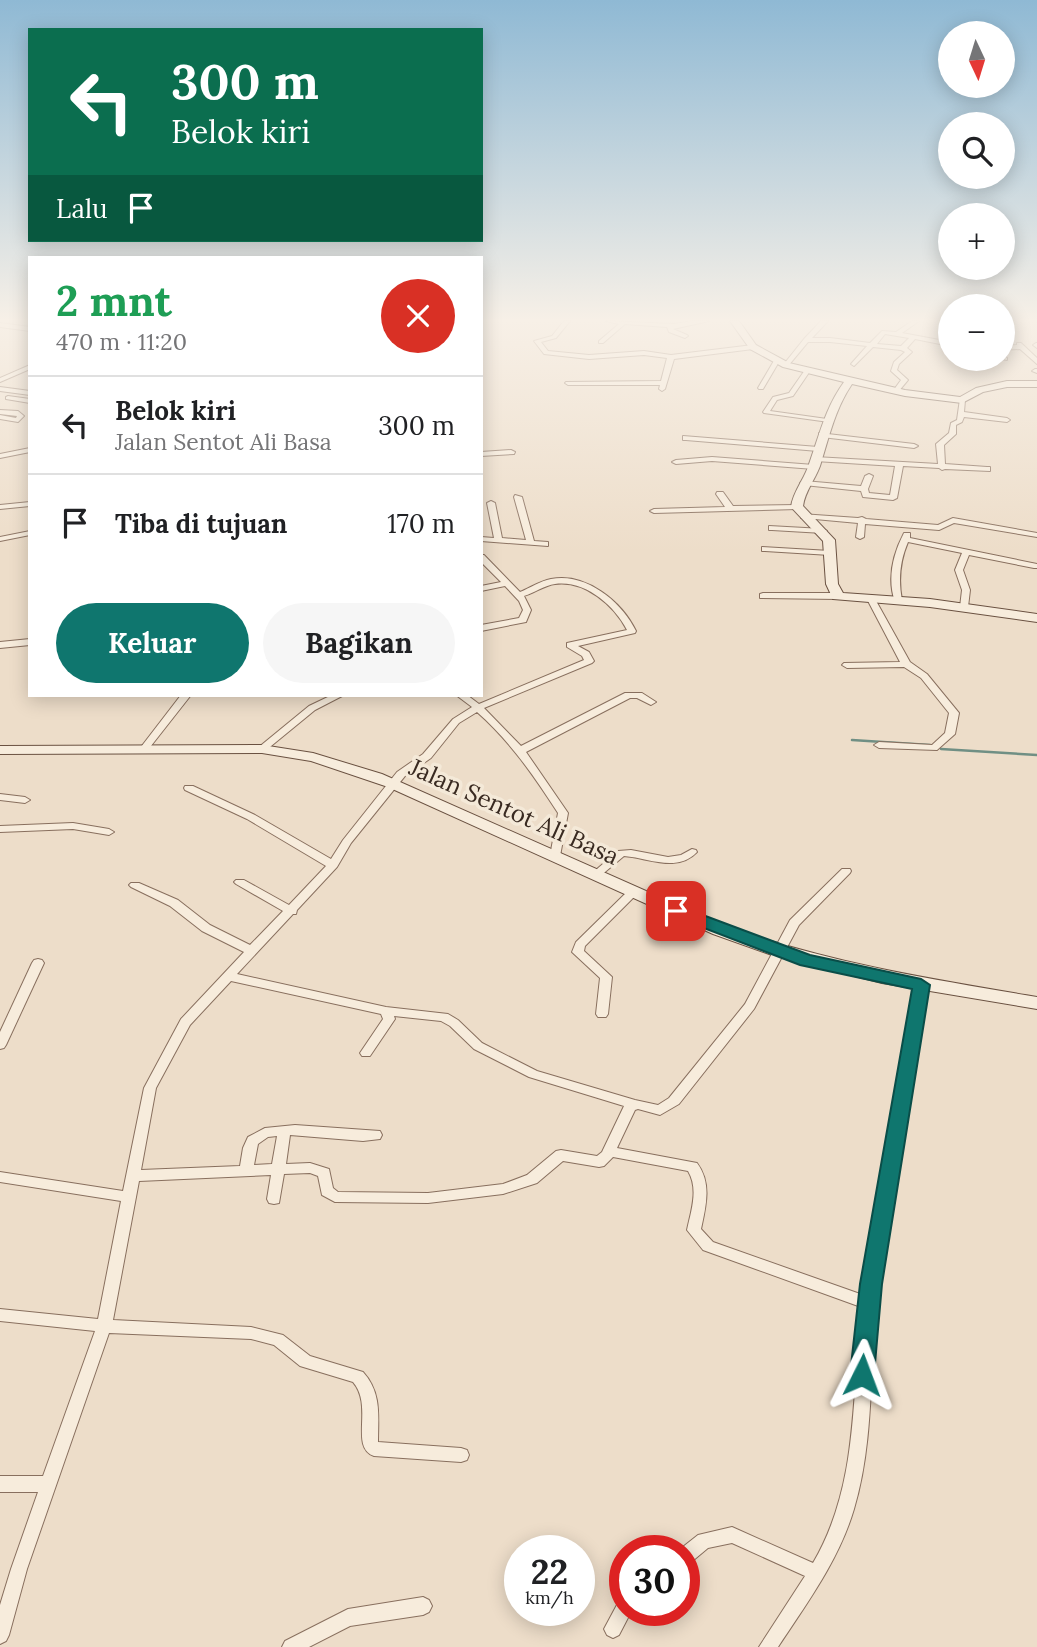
<!DOCTYPE html>
<html lang="id">
<head>
<meta charset="utf-8">
<style>
  body { margin:0; font-family:Lora,serif; background:#f6f6f6; color:#202124; height:100vh; display:flex; flex-direction:column; font-size:26px; white-space:nowrap }
  * { box-sizing:border-box; margin:0 }
  p { font-size:23px; color:#757577 }
  .icon { flex:none; width:38px; height:38px; fill:none; stroke:currentColor; stroke-width:2; stroke-linecap:round; stroke-linejoin:round }
  .map { position:relative; flex:1; overflow:hidden }
  .side { position:absolute; left:28px; top:256px; width:455px; height:441px; display:flex; flex-direction:column; background:#fff; border-radius:0px; box-shadow:0 4px 18px #0003 }
  .side>* { flex:none }
  .top-card { position:absolute; left:28px; top:28px; width:455px; height:214px; border-radius:0px; box-shadow:0 4px 18px #0003; background:#0b6e4f; color:#fff; overflow:hidden }
  .needle { width:46px; rotate:176deg }
  .tools { position:absolute; left:938px; top:21px; display:grid; gap:14px }
  .tools a { display:grid; place-items:center; width:77px; height:77px; border-radius:50%; background:#fff; box-shadow:0 4px 18px #0003; font-size:35px }
  .speed { position:absolute; left:504px; top:1535px; display:flex; gap:14px; font-size:35px; font-weight:700; text-align:center }
  .speed>* { display:grid; place-content:center; width:91px; height:91px; border-radius:50%; background:#fff; box-shadow:0 4px 18px #0003; line-height:1 }
  .speed small { font-size:18px; font-weight:400 }
  .speed .limit { border:10px solid #d22; background:#fff; color:#111 }
  .pin { position:absolute; display:grid; place-items:center; width:60px; height:60px; color:#fff; margin:-30px; border-radius:14px; box-shadow:0 4px 10px #0006 }
  .me { position:absolute; width:77px; margin:-38px; rotate:3deg; stroke-linejoin:round; filter:drop-shadow(0 0 5px #0008) }
  .turn { display:flex; align-items:center; gap:24px; height:147px; padding:0 28px; font-size:32px }
  .turn .icon { width:91px; height:91px; stroke-width:2.5 }
  .turn b { display:block; font-size:49px; line-height:60px }
  .then { display:flex; align-items:center; height:66px; padding:0 28px; background:#0003; gap:14px; font-size:26px }
  .round { display:grid; place-items:center; flex:none; width:74px; height:74px; border-radius:37px; background:#f6f6f6 }
  .head { display:flex; align-items:center; justify-content:space-between; height:119px; padding:0 28px }
  h1 { font-size:42px; font-weight:800; line-height:52px; color:#1e9e55 }
  .action { display:flex; gap:14px; margin-top:auto; padding:14px 28px }
  .action a { flex:1; height:80px; border-radius:42px; background:#0f766e; color:#fff; font-size:28px; font-weight:800; line-height:80px; text-align:center }
  .action a+a { background:#f6f6f6; color:#202124 }
  ul { padding:0; list-style:none }
  li { display:flex; align-items:center; gap:21px; height:98px; padding:0 28px; border-top:2px solid #e0e0e0 }
  li div { flex:1 }
  li b { display:block; font-size:26px }
  li em { font-style:normal }
  .map>svg:first-child { display:block }
  .lines { fill:none; stroke-linecap:round; stroke-linejoin:round }
  .stream { stroke:#708f84; stroke-width:2.5 }
  .street-casing { stroke:#886f5e; stroke-width:2 }
  .secondary-casing { stroke:#6a5141; stroke-width:2 }
  .street { fill:#f7ecdc; fill-rule:evenodd }
  .secondary { fill:#f7ecdc; fill-rule:evenodd }
  .route { fill:#0f766e; stroke:#0a4d48; stroke-width:2 }
  .labels { text-anchor:middle; stroke-width:7; stroke-linejoin:round; paint-order:stroke }
  .street-label { font-size:24px; fill:#392a21; stroke:#f4e9d8 }
</style>
</head>
<body>
<div class="map">
<svg width="1037" height="1647" viewBox="0 0 1037 1647">
  <rect width="100%" height="100%" fill="#edddc9"/>
  <g class="lines">
    <g class="stream">
      <path d="M852,740L930,745"/>
      <path d="M941,749L1037,755"/>
    </g>
    <g class="street-casing">
      <g id="street">
        <path d="M564,321H570L556,338L541,342L548,351L589,355L644,351L671,355L753,345L756,347L753,349L674,359L665,389L662,391L659,389L660,385H568L565,383L566,382L661,381L667,358L644,355L589,359L544,354L534,341L552,336Z"/>
        <path d="M606,321L674,324L693,321H709L673,329L687,335L688,336L685,338L669,332L667,327L625,324L603,343H599V341L619,324Z"/>
        <path d="M821,321H828L812,338H830L870,343L882,331L896,332L912,321H919L902,333L950,342V346L915,339L907,348L912,352L899,364L897,370L908,380L898,392L896,393L893,391L901,380L891,371L894,362L905,352L901,350L873,347L854,366L851,364L867,346L830,342H808L788,366H784V364L804,339ZM885,334L909,338L901,346L877,344Z"/>
        <path d="M1009,321H1015L1005,333L1003,334V328Z"/>
        <path d="M0,323L30,327V331L0,327Z"/>
        <path d="M1017,343H1021L1037,358V364L1020,349L1003,350V346L1017,345Z"/>
        <path d="M1036,343H1037V348L1033,345Z"/>
        <path d="M1003,355L1007,358V360L1001,359H1003Z"/>
        <path d="M775,359L780,360L763,389H759L758,388Z"/>
        <path d="M30,365V369L0,382V378Z"/>
        <path d="M807,369L810,371L793,396L777,400L770,411L827,419L830,421L829,422L764,413L763,412L773,397L789,393L805,370Z"/>
        <path d="M1035,369H1037V373L1032,371Z"/>
        <path d="M0,387L30,391V395L0,391Z"/>
        <path d="M8,396L30,399V403L6,399V397Z"/>
        <path d="M960,399L965,400L964,412L1007,418L1010,420L1007,422L964,417L962,422L956,425V434L944,445L945,464L987,467H990V471L945,469L942,470L939,468L903,466L897,498L893,500L863,497L861,491L804,485L800,483L804,481L861,486L865,476L869,474L873,476L868,489L869,493L890,495L895,466L815,461L811,459L815,457L938,464L936,444L949,433L951,423L957,420Z"/>
        <path d="M0,410L18,411L24,416L18,422L0,419V415L16,418L17,416L0,414Z"/>
        <path d="M819,433L914,444L918,446L914,448L822,437H819Z"/>
        <path d="M683,436L818,447L822,449L818,451L686,440H683Z"/>
        <path d="M30,448V452L0,458V454Z"/>
        <path d="M511,450L515,452L514,454L481,456V452Z"/>
        <path d="M712,457L814,465L818,467L814,469L712,461L676,464L672,462L676,460Z"/>
        <path d="M717,492H723L733,506L797,505L801,507L797,509L654,513L650,511L654,509L725,507L716,494Z"/>
        <path d="M515,495L522,497L534,541L548,542V546L481,541V537L494,538L487,503L491,501L495,503L502,538L526,540L514,497Z"/>
        <path d="M30,502V506L0,509V505Z"/>
        <path d="M801,514L858,518L862,517L866,519L938,525L953,518L1037,533V537L954,523L939,530L865,524L864,537L860,539L856,537L858,523L804,518H801Z"/>
        <path d="M769,526L823,529L827,531L823,533L772,530H769Z"/>
        <path d="M30,531V535L0,541V537Z"/>
        <path d="M904,533H910V538L1037,564V568H1034L969,555L963,570L970,590L968,607L964,610L960,607L962,590L955,570L962,553L908,542C900,561 898,579 902,600L898,603L895,602C887,579 893,554 904,533Z"/>
        <path d="M762,547L830,551L834,553L830,555L765,551H762Z"/>
        <path d="M481,555H484L520,592C530,588 540,581 551,579C586,572 622,602 636,631L635,633L578,646L589,652L594,661L592,663L484,708L521,746L625,693H642L656,702L651,705L637,698H630L526,752L568,813L560,856L555,859L550,856L558,813C534,776 510,741 477,712L459,723L431,758L405,776L351,843L337,867L297,910L296,914H293L237,974L386,1007L448,1014L458,1020L482,1043L537,1071L635,1100L658,1105L669,1098L745,1004L790,920L842,869H850L851,871L850,873L799,925L754,1009L679,1104L660,1115L638,1109L635,1110L617,1148L697,1163C712,1183 706,1206 701,1229L713,1242L863,1295L880,1178L915,985L917,982H925L927,985C910,1088 889,1190 877,1293C869,1364 875,1439 854,1509C839,1560 807,1603 778,1647H759L805,1576L732,1543L708,1548L690,1563L684,1565V1550H679L698,1535L732,1527L813,1563C859,1485 852,1394 861,1307L703,1250L687,1230C691,1211 699,1189 688,1171L613,1157L604,1166L599,1167L563,1161L537,1183L503,1194L428,1203L335,1202L322,1195L318,1176L310,1173L284,1174L279,1203L274,1204L269,1203L267,1199L271,1175L139,1181L113,1320L251,1327L283,1335L310,1356L363,1372C382,1393 378,1416 378,1442L461,1448L467,1450L469,1455L467,1460L461,1462L374,1456C349,1447 374,1406 353,1382L300,1366L274,1345L251,1339L109,1333L27,1569L9,1635L6,1641L0,1644V1605L11,1569L38,1492H0V1476H43L95,1331L0,1321V1309L98,1319L121,1201L0,1182V1172L123,1191L144,1088L181,1019L244,952L202,931L170,906L131,887L129,885L131,883H139L178,900L210,925L250,945L283,911L236,884L234,882L236,880H244L289,905L326,866L247,819L185,790L184,788L185,786H193L255,815L331,859L343,840L397,772L423,754L453,719L472,707L456,695H467L479,704L584,660L582,656L567,647V643L627,630C614,605 585,580 555,584C545,585 534,593 524,596L531,610L526,622L481,631V625L519,618L523,610L519,601L505,586L481,591V586L501,582L481,562ZM231,981L381,1014L383,1019L360,1053L362,1056H370L395,1019L394,1016L441,1021L450,1026L474,1049L529,1077L624,1106L602,1152L597,1156L561,1150L556,1151L527,1175L503,1184L428,1193L338,1192L333,1188L329,1169L310,1163L286,1164L290,1135L363,1141L380,1139L382,1135L380,1131L295,1125L265,1128L248,1137L243,1148L240,1166L141,1170L156,1088L190,1025ZM277,1136L272,1164L254,1165L258,1144L268,1137Z"/>
        <path d="M763,593H838L842,596L838,599L760,598V594Z"/>
        <path d="M871,596L875,599L910,662L927,674L959,713L955,734L937,750L879,748L874,745L879,742L932,745L945,733L949,713L921,678L904,667L847,668L842,665L844,663L900,662L867,599Z"/>
        <path d="M30,639V645L0,648V642Z"/>
        <path d="M181,695H191L147,751H141L139,749L141,747Z"/>
        <path d="M332,695H344L315,710L265,751H259L257,749L259,747L309,706Z"/>
        <path d="M0,794L25,797L30,800L25,803L0,800Z"/>
        <path d="M73,823L109,829L114,832L109,835L73,829L0,832V826Z"/>
        <path d="M692,849L696,850L697,852C677,873 649,858 624,856L599,877L595,878L590,875L618,851L631,850L668,857L681,855Z"/>
        <path d="M633,888L637,890L639,892L585,946L584,951L612,977L608,1014L606,1017H598L596,1014L600,978L572,952L576,942L629,890Z"/>
        <path d="M38,959L42,960L44,963L6,1045L4,1048L0,1049V1032L32,963L34,960Z"/>
        <path d="M423,1597L429,1600L432,1606L429,1612L423,1615L350,1626L309,1647H282L285,1641L348,1609Z"/>
        <path d="M625,1599V1610H632L619,1635L613,1638L607,1635L604,1629L619,1601Z"/>
      </g>
    </g>
    <g class="secondary-casing">
      <g id="secondary">
        <path d="M730,321H739L756,345L789,363L905,390L960,397L976,388L1007,381H1037V387H1007L983,392L962,403L905,396L852,384C835,409 829,437 820,466C815,480 805,491 803,506L835,540L838,584L843,593L930,599L1037,614V622L930,607L833,599L826,584L823,541L791,507C793,492 803,481 808,467C819,437 825,408 844,382L783,367L750,349Z"/>
        <path d="M262,745L313,753L382,774L725,926C829,963 929,979 1037,997V1009L882,983L772,955L713,934L388,787L311,761L262,753L0,754V746Z"/>
      </g>
    </g>
    <use href="#street" class="street"/>
    <use href="#secondary" class="secondary"/>
  </g>
  <linearGradient id="sky" x2="0" y2="1"><stop stop-color="#8fb9d4"/><stop offset="0.58" stop-color="#f7f0e7"/><stop offset="1" stop-color="#f7f0e7" stop-opacity="0"/></linearGradient>
  <rect width="1037" height="552" fill="url(#sky)"/>
  <path class="route" d="M676,905L810,955L921,979L930,985L882,1284L874,1375L870,1382L862,1385L854,1382L850,1375L860,1284L912,989L800,965L670,915L667,911Z"/>
  <g class="labels">
    <g class="street-label">
      <text transform="translate(514 812) rotate(24)" y="8">Jalan Sentot Ali Basa</text>
    </g>
  </g>
</svg>
<div class="tools">
<a><svg class="needle" viewBox="-14 -14 28 28"><path d="M0-13l5 13h-10z" fill="#e53935"/><path d="M0 13l5-13h-10z" fill="#757577"/></svg></a>
<a><svg class="icon" aria-label="search" viewBox="0 0 24 24"><circle cx="10" cy="10" r="6"/><path d="M15 15l6 6"/></svg></a>
<a>+</a>
<a>−</a>
</div>
<div class="speed"><div>22<small>km/h</small></div><div class="limit">30</div></div>
<div class="pin" style="left:676px;top:911px;background:#d93025"><svg class="icon" aria-label="arrive" viewBox="0 0 24 24"><path d="M6 21V4h12l-3 4 3 4H6"/></svg></div>
<svg class="me" style="left:862px;top:1375px" viewBox="-20 -20 40 40"><path d="M0-17L14 15 0 8-14 15z" fill="#0f766e" stroke="#fff" stroke-width="4"/></svg>
<div class="top-card">
<div class="turn"><svg class="icon" aria-label="left" viewBox="0 0 24 24"><path d="M17 20v-9H6M10 6l-5 5 5 5"/></svg><div><b>300 m</b>Belok kiri</div></div>
<div class="then">Lalu<svg class="icon" aria-label="arrive" viewBox="0 0 24 24"><path d="M6 21V4h12l-3 4 3 4H6"/></svg></div>
</div>
<section class="side">
<div class="head"><div><h1>2 mnt</h1><p>470 m · 11:20</p></div><a class="round" style="background:#d93025;color:#fff"><svg class="icon" aria-label="close" viewBox="0 0 24 24"><path d="M6 6l12 12M18 6L6 18"/></svg></a></div>
<ul>
<li><svg class="icon" aria-label="left" viewBox="0 0 24 24"><path d="M17 20v-9H6M10 6l-5 5 5 5"/></svg><div><b>Belok kiri</b><p>Jalan Sentot Ali Basa</p></div><em>300 m</em></li>
<li><svg class="icon" aria-label="arrive" viewBox="0 0 24 24"><path d="M6 21V4h12l-3 4 3 4H6"/></svg><div><b>Tiba di tujuan</b></div><em>170 m</em></li>
</ul>
<div class="action"><a>Keluar</a><a>Bagikan</a></div>
</section>
</div>
</body>
</html>
